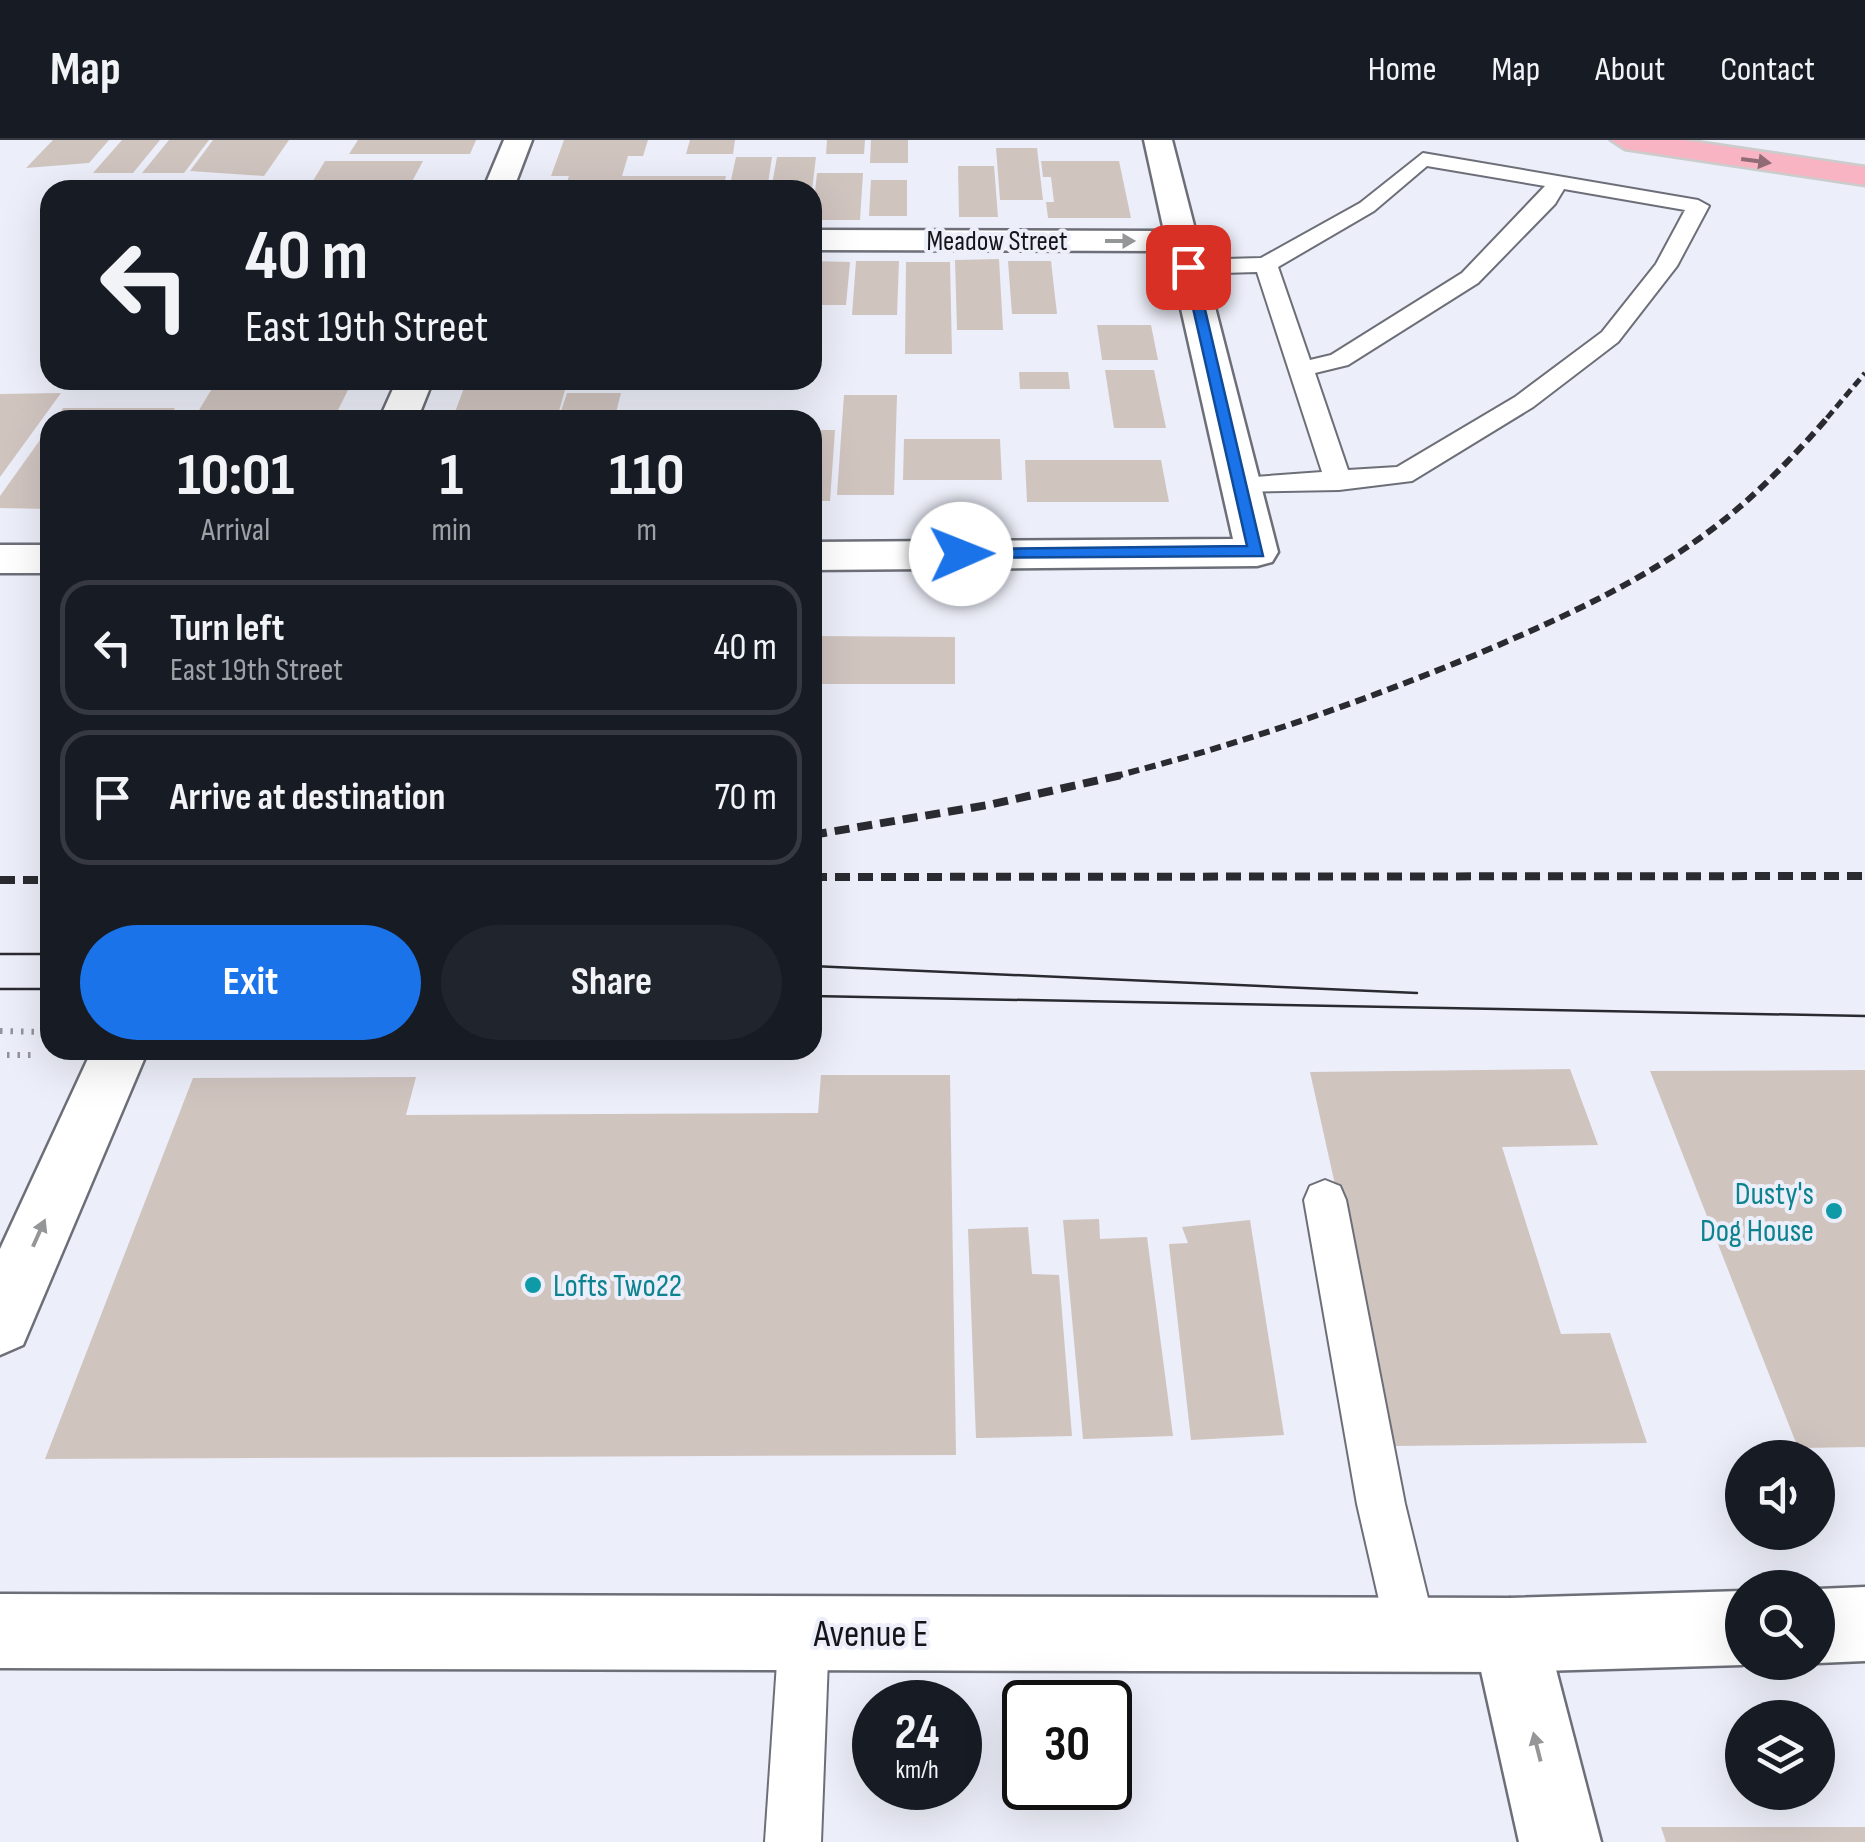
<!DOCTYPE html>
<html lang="en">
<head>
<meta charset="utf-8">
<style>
  body { margin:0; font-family:"Sofia Sans Condensed",sans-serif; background:#20242c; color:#f1f3f6; height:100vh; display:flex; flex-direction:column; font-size:38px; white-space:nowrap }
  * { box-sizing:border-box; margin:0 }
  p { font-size:32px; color:#9ea1a6 }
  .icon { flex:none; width:55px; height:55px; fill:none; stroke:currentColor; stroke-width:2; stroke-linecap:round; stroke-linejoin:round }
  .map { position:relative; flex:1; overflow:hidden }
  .panel { position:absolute; left:40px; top:270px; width:782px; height:650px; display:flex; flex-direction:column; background:#171b24; border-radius:30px; box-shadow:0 10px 40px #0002 }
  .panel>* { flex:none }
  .guide { position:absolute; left:40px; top:40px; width:782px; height:210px; border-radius:30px; box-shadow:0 10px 40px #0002; background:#171b24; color:#f1f3f6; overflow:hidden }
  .buttons { position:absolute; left:1725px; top:1300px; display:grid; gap:20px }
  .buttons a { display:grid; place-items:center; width:110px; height:110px; border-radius:50%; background:#171b24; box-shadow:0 10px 40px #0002; font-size:50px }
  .speed { position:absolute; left:852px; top:1540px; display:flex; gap:20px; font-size:50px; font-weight:700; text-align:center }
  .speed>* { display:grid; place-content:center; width:130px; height:130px; border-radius:50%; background:#171b24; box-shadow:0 10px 40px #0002; line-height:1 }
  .speed small { font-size:25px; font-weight:400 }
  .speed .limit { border:5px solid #111; border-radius:15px; background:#fff; color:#111 }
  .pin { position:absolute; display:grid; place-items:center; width:85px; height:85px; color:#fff; margin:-42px; border-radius:20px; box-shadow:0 5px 15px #0006 }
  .me { position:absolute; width:110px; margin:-55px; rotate:89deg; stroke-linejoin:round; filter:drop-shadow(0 0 8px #0008) }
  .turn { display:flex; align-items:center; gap:35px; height:210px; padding:0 40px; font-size:45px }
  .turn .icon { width:130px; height:130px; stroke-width:2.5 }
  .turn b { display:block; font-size:70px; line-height:85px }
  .eta { display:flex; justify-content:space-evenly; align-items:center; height:170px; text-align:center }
  .eta b { font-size:60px; font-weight:700; line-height:70px }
  .cta { display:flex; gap:20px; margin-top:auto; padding:20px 40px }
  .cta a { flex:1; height:115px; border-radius:60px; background:#1a73e8; color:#fff; font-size:40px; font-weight:700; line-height:115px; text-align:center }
  .cta a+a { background:#20242c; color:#f1f3f6 }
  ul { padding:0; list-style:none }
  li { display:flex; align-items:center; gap:30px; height:135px; margin:0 20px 15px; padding:0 20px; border:5px solid #363941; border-radius:30px }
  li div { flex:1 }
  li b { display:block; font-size:38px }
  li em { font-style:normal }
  header { display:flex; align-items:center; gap:60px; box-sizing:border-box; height:140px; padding:0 50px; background:#171b24; border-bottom:2px solid #363941 }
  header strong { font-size:48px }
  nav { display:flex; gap:55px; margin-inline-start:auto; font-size:35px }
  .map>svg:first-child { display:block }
  .building { fill:#d0c4bf }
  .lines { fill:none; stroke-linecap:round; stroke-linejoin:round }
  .lane-casing { stroke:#6d6f78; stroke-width:4 }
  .street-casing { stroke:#6d6f78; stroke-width:5 }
  .secondary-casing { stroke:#6d6f78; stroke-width:5 }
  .highway-casing { stroke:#cbcccc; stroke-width:5 }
  .path { stroke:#91929a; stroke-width:6; stroke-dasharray:2.5 8; stroke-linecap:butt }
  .lane { fill:#fff; fill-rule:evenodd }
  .street { fill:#fff; fill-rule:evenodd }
  .secondary { fill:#fff; fill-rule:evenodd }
  .highway { fill:#f8b4c3; fill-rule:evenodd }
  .tram { stroke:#2a2b30; stroke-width:2.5 }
  .rail-far2 { stroke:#2a2b30; stroke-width:5; stroke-dasharray:9 5; stroke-linecap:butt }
  .rail-far1 { stroke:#2a2b30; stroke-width:6; stroke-dasharray:11 6; stroke-linecap:butt }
  .rail { stroke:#2a2b30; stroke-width:8; stroke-dasharray:15 8; stroke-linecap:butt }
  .oneway { fill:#916c76 }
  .oneway2 { fill:#959698 }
  .route { fill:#1a73e8; stroke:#114b97; stroke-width:2.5 }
  .culture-dot { fill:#0f9aa8; stroke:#eceef9; stroke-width:4 }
  .labels { text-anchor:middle; stroke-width:8; stroke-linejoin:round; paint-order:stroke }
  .far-street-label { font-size:28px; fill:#141519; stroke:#eceef9 }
  .culture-label { font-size:32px; fill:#0d838f; stroke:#eceef9; text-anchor:end }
  .near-street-label { font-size:38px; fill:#141519; stroke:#eceef9 }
</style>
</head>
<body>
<header>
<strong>Map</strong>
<nav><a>Home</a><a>Map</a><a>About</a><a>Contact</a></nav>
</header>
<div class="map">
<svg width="1865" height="1702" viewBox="0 0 1865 1702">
  <rect width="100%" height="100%" fill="#eceef9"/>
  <g class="building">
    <path d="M53,0H109L89,23L26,28Z"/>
    <path d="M122,0H160L133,33H93Z"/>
    <path d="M169,0H209L184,33H142Z"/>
    <path d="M213,0H289L264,36L190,31Z"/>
    <path d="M358,0H476L470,14H349Z"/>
    <path d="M564,0H648L643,16H628L622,36H726L723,50H564L569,36H551Z"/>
    <path d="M690,0H735L733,14H686Z"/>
    <path d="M827,0H865L864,14H826Z"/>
    <path d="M871,0H908V23H870Z"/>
    <path d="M996,8H1037L1043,60H1000Z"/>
    <path d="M736,17H772L767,50H729Z"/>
    <path d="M777,17H816L812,50H771Z"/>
    <path d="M325,21H423L408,49H308Z"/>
    <path d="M1041,21H1119L1131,78H1048L1046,62H1054L1051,37H1043Z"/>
    <path d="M958,26H994L998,77H959Z"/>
    <path d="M817,33H863L860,80H812Z"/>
    <path d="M871,40H907V76H869Z"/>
    <path d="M999,119L1003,190H957L955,120Z"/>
    <path d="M812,121L850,122L846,165H812Z"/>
    <path d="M856,121H899L897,175H852Z"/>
    <path d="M1008,121H1051L1057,174H1012Z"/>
    <path d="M906,122H950L952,214H905Z"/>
    <path d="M1097,185H1151L1158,220H1102Z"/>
    <path d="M1105,230H1154L1166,288H1114Z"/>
    <path d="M1019,232H1068L1070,249H1020Z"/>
    <path d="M467,240H568L557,278L452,280Z"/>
    <path d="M216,242H352L333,280H193Z"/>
    <path d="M61,253L0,337V254Z"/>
    <path d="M567,253H621L614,280H558Z"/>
    <path d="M844,255H897L894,355H837Z"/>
    <path d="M63,268H175L167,280H55Z"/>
    <path d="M50,286V369L0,368V356Z"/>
    <path d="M812,290H835L830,361H812Z"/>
    <path d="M904,299H1000L1002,340H903Z"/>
    <path d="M1025,320H1161L1169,362H1027Z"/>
    <path d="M812,496L955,497V544H812Z"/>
    <path d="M1570,929L1598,1005L1502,1007L1561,1194L1610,1193L1647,1303L1393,1306L1310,932Z"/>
    <path d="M1865,930V1307L1798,1308L1650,931Z"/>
    <path d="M821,935H950L956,1315L45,1319L193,938L416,937L406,975L818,973Z"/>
    <path d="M1099,1079L1100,1099L1147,1097L1173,1296L1083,1299L1063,1080Z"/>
    <path d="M1250,1080L1284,1295L1191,1300L1169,1104L1188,1103L1182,1087Z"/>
    <path d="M1028,1087L1032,1134L1059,1135L1072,1296L976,1298L968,1089Z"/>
    <path d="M1661,1687H1865V1702H1666Z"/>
  </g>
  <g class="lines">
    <g class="lane-casing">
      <g id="lane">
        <path d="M1423,13L1698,60L1709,66L1677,126L1618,202L1533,267L1412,341L1339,350L1231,352L1228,346L1241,338L1322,332L1257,132L1188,134L1177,127L1188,120L1261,118L1360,63ZM1427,26L1545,46L1462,133L1331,215L1310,220L1278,127L1374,71ZM1564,49L1685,70L1656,124L1602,192L1515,257L1397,327L1348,330L1315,233L1348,225L1478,143L1555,64Z"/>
        <path d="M1325,1040L1340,1046L1346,1060L1405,1364L1437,1495L1430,1513L1412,1520L1394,1513L1387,1495L1357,1364L1304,1060L1310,1046Z"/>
        <path d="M804,1468L822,1475L829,1493L821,1702H765L779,1493L786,1475Z"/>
      </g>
    </g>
    <g class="street-casing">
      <g id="street">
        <path d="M1144,0H1172L1278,412L1272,422L1257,426L812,430V402L1233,399L1168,111L812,110V90L1164,91Z"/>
        <rect x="0" y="405" width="50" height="28"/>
        <path d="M1510,1458L1536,1469L1547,1495L1601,1702H1519L1473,1495L1484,1469Z"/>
      </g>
    </g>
    <g class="secondary-casing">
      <g id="secondary">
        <path d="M504,0H532L513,50H483Z"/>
        <path d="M397,240H433L417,280H379Z"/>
        <path d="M92,910H148L23,1205L0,1215V1109Z"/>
        <path d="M1865,1447V1521L1818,1523L1816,1522L1818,1449Z"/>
        <path d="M1742,1451V1522H1749L1742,1525L1510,1532L0,1528V1454L1510,1458Z"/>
      </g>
    </g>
    <g class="highway-casing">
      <path id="highway" d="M1611,0H1683L1865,27V45L1625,9Z"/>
    </g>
    <g class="path">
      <path d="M0,891L44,892"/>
      <path d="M7,915H34"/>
    </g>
    <use href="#lane" class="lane"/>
    <use href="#street" class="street"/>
    <use href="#secondary" class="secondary"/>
    <use href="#highway" class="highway"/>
    <g class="tram">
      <path d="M0,814H50"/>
      <path d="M812,826L1417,853"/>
      <path d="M0,849H50"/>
      <path d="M812,856L1865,876"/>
    </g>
    <path class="rail-far2" d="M1827,278L1865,233"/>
    <path class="rail-far1" d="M1112,637C1238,605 1360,563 1480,513C1562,478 1644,441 1715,387C1757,355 1794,316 1829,276"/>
    <g class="rail">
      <path d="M812,695L988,665L1122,635"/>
      <path d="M812,737L1865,736"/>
      <path d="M0,740H50"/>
    </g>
  </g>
  <defs><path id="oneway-solid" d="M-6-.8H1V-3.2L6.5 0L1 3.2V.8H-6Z" transform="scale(2.5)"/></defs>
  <use class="oneway" href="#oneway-solid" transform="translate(1756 21) rotate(8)"/>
  <g class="oneway2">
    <use href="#oneway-solid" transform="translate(1120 101)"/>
    <use href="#oneway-solid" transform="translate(39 1093) rotate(-66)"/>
    <use href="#oneway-solid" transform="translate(1537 1607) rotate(-104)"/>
  </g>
  <path class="route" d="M1183,124L1195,127L1263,416L955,418L952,414L961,409L1247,406Z"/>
  <g class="culture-dot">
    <circle cx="1834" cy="1071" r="10"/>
    <circle cx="533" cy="1145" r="10"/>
  </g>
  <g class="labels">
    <g class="far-street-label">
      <text x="997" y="110">Meadow Street</text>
    </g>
    <g class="culture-label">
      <text x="1814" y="1064">Dusty's<tspan x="1814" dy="37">Dog House</tspan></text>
      <text x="553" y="1156" text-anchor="start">Lofts Two22</text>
    </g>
    <g class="near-street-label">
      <text x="871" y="1506">Avenue E</text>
    </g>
  </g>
</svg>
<div class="buttons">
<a><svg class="icon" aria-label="sound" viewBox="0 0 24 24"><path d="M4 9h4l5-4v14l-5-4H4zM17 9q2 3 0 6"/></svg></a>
<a><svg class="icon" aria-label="search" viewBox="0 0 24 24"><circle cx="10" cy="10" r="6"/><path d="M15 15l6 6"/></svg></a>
<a><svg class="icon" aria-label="layers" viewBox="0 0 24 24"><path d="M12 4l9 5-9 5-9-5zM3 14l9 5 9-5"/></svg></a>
</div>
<div class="speed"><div>24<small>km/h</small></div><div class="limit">30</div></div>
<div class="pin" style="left:1188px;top:127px;background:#d93025"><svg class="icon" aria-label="arrive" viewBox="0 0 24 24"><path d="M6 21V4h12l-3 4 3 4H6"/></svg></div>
<svg class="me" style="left:961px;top:414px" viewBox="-20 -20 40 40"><circle r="19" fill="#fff"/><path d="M0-13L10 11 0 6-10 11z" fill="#1a73e8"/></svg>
<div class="guide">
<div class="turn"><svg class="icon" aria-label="left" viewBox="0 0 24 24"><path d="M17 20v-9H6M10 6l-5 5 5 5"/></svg><div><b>40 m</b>East 19th Street</div></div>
</div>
<section class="panel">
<div class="eta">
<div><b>10:01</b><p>Arrival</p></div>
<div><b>1</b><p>min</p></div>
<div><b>110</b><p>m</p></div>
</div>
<ul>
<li><svg class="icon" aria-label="left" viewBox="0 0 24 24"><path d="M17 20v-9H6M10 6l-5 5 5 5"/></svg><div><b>Turn left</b><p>East 19th Street</p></div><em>40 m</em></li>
<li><svg class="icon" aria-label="arrive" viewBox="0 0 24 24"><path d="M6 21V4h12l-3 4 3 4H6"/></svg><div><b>Arrive at destination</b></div><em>70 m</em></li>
</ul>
<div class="cta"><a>Exit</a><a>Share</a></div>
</section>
</div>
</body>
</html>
